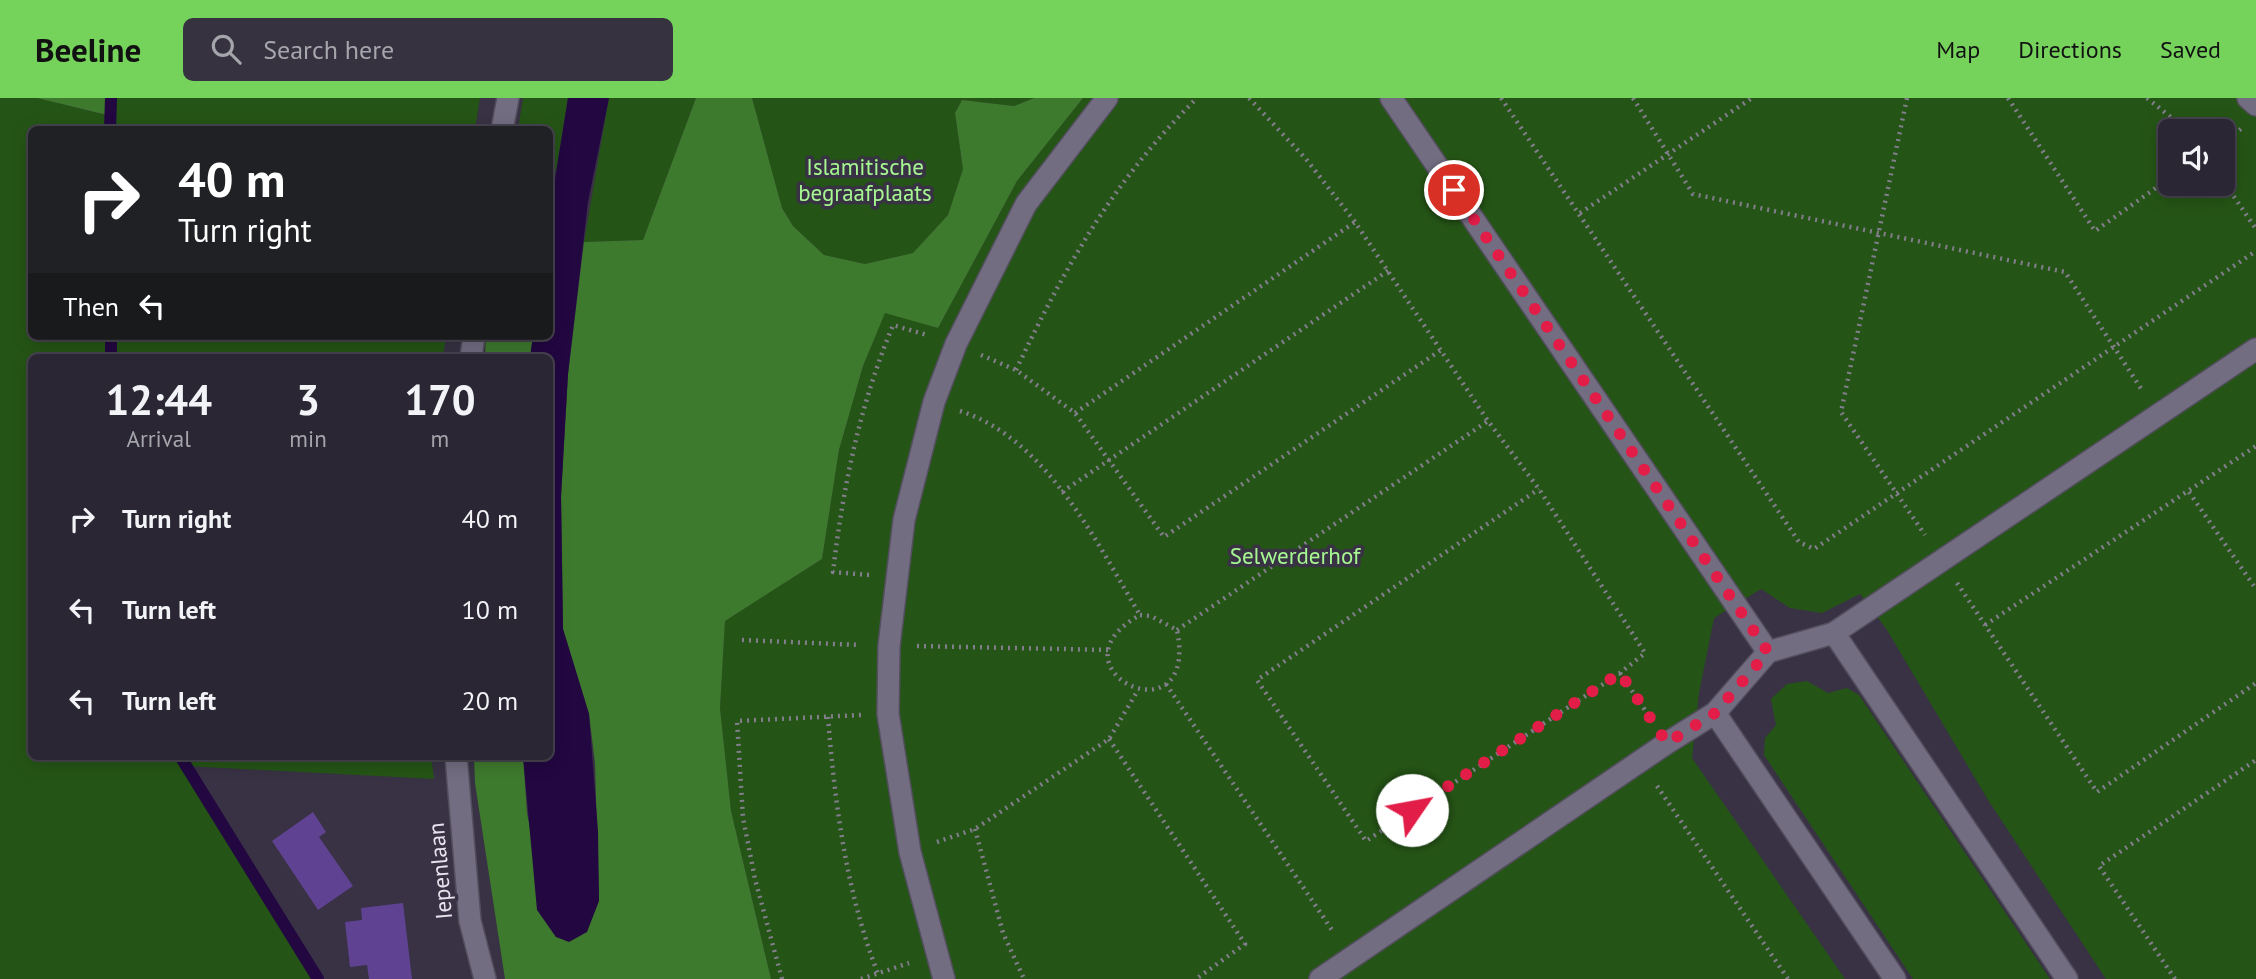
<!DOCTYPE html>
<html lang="en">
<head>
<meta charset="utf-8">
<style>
  body { margin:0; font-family:"PT Sans",sans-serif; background:#36323f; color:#f1f3f6; height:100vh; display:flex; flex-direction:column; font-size:26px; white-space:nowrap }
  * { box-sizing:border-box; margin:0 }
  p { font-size:23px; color:#a5a5ac }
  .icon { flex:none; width:38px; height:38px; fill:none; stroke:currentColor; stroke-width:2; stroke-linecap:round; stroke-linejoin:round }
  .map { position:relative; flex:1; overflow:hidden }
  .panel { position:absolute; left:28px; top:256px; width:525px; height:406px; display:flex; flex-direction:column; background:#2a2633; border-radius:10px; box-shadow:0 4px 18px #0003,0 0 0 2px #46434e }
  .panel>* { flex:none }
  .top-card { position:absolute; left:28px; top:28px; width:525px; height:214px; border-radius:10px; box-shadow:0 4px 18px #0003,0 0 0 2px #46434e; background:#202124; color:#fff; overflow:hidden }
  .buttons { position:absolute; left:2158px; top:21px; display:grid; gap:14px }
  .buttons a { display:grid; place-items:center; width:77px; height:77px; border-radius:10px; background:#2a2633; box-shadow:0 4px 18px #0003,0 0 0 2px #46434e; font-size:35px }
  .pin { position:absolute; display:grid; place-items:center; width:60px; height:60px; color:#fff; margin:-30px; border:4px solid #fff; border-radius:50%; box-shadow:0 2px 7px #0007 }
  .me { position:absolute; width:77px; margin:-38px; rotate:57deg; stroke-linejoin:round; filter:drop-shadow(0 0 5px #0008) }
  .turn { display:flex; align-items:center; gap:24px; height:147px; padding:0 35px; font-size:32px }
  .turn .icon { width:91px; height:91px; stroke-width:2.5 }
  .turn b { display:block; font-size:49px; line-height:60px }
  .then { display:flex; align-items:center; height:66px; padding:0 35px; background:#0003; gap:14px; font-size:26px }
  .eta { display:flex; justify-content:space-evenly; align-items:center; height:119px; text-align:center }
  .eta b { font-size:42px; font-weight:700; line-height:49px }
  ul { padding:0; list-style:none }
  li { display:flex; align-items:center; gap:21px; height:91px; padding:0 35px }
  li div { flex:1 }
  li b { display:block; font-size:26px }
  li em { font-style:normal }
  header { display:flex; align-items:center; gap:42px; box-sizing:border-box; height:98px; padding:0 35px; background:#75d25b; color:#111 }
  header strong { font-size:33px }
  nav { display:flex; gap:38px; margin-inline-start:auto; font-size:24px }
  .search { width:490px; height:63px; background:#36323f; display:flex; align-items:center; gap:18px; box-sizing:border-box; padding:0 24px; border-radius:10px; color:#a5a5ac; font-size:26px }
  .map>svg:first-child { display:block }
  .green { fill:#255516; fill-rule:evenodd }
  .forest { fill:#3e7a2d }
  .water { fill:#220741 }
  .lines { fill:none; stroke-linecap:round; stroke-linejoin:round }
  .stream { stroke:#220741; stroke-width:12 }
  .building { fill:#5f4291 }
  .minor-casing { stroke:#534e5d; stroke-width:24 }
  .path { stroke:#837e8d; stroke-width:4.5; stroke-dasharray:2 5; stroke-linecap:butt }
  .minor { stroke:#736d82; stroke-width:21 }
  .route { stroke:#e11d48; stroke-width:12; stroke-dasharray:0 21.6 }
  .labels { text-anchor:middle; stroke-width:7; stroke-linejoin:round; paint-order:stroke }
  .park-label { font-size:23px; fill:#a6f791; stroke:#383244 }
  .street-label { font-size:23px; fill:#e6e3ee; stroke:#383244 }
</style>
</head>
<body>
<header>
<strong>Beeline</strong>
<div class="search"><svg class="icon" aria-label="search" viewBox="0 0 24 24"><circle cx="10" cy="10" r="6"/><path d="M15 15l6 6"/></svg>Search here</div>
<nav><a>Map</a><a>Directions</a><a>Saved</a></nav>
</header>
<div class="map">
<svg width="2256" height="881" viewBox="0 0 2256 881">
  <rect width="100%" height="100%" fill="#383244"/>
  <g class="green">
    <path d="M0,0H37L110,18L111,0H480L475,31L32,32V238H446L443,259H32V658H431L434,681L185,668L318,881H0Z"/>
    <path d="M523,0H568L556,73L550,71V32H518Z"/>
    <path d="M609,0H696L643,142L584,144Z"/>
    <path d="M752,0H1034L1014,8L962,2L955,15L963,71L948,117L913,155L865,166L824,157L793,128L782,110Z"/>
    <path d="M1083,0H2256V881H2106L1988,702L1887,532L1860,496L1822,515L1790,510L1761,491L1714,520L1699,595L1692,660L1845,881H771L731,713L720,610L725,523L822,461L839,352L863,268L885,214L938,230L1017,83ZM2170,33H2222V86H2170Z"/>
    <path d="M1807,583L1828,595L1847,590L1859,597L2050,881H1913L1764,657L1765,640L1776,627L1771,601L1787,586Z"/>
  </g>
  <g class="forest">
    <path d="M37,0H111V18Z"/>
    <path d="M696,0H752L782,110L793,128L824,157L865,166L913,155L948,117L963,71L955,15L962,2L1014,8L1034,0H1083L1017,83L938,230L885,215L863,268L839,352L822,461L725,523L720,610L731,713L771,881H505L475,685L474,658H523L527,715L548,827L556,839L599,803L595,665L589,616L563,531L561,398L568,276L584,144L643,142Z"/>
    <path d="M486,238H533L530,259H485Z"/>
  </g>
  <path class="water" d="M568,0H609L588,104L568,276L561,398L563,531L589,616L598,733L599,803L587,834L569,844L556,839L537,812L523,658H550V259H530L533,238H550V112Z"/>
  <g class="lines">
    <g class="stream">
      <path d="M110,32L111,0"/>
      <path d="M111,238V259"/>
      <path d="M180,658L318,881"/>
    </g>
  </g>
  <g class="building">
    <path d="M313,714L326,734L319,739L353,788L318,812L272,743Z"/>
    <path d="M403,805L412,881H369L367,867L350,869L345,824L362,822L361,810Z"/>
  </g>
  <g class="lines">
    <g class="minor-casing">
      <g id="minor">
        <path d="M1391,0L1768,554"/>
        <path d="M2248,0L2256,7"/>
        <path d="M502,32L508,0"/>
        <path d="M471,259L474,238"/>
        <path d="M1834,535L2256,251"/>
        <path d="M456,658L470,823L485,881"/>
        <path d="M944,881L910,754L888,616L889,548L904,422L934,304L956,246L1026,106L1107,0"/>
        <path d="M1320,881L1667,645L1715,615"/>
        <path d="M1895,881L1715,615L1768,554L1834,535L2067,881"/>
      </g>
    </g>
    <g class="path">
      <path d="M1249,0L1306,61L1355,124L1488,323L1539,391L1645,555L1620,575L1366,743L1257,582L1539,391"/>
      <path d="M1501,0L1799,444L1814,451L2256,153"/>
      <path d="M1633,0L1693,96L2065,174L2142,292"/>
      <path d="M1907,0L1841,314L1925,437"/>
      <path d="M2008,0L2095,133L2170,80"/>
      <path d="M2147,0L2188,33"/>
      <path d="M2222,44L2241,31"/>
      <path d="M2222,81L2256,131"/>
      <path d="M1580,115L1752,0"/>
      <path d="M981,257L1016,272L1075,315L1164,439L1441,252"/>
      <path d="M1016,272C1066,167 1113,83 1197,0"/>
      <path d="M960,313C1046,340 1097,445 1140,517"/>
      <path d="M1075,315L1355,124"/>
      <path d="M1062,394L1389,172"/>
      <path d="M2189,394L2256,491"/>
      <path d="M869,477L833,474C843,388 860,307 893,227L927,237"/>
      <path d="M1957,485L2097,694L2256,585"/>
      <path d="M1140,517L1151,518L1177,532C1200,646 1042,571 1140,517Z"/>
      <path d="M1985,527L2256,348"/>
      <path d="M1177,532L1488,323"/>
      <path d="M742,542L859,547"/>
      <path d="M917,548L1108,552"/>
      <path d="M1620,575L1651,621"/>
      <path d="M1166,586L1334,835"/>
      <path d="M828,619C835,707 846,793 878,876"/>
      <path d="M1109,641L1245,846L1196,881"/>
      <path d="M1657,688L1788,881"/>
      <path d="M975,731L1003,835L1024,881"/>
      <path d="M937,744L975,731L1109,641L1138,592"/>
      <path d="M782,881L755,781L743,720L737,623L861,617"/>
      <path d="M861,881L909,865"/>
      <path d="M2175,881L2099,768L2256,662"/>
    </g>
    <use href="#minor" class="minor"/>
  </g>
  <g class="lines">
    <path class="route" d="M1412,712L1620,575L1667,645L1715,615L1768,554L1454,92"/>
  </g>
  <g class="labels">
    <g class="park-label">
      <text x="865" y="77">Islamitische<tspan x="865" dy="26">begraafplaats</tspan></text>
      <text x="1295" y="466">Selwerderhof</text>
    </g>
    <g class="street-label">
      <text transform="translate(440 773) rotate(-95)" y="8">Iepenlaan</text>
    </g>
  </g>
</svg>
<div class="buttons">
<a><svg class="icon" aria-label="sound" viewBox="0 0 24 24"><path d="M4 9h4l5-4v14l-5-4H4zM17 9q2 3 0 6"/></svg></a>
</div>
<div class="pin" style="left:1454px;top:92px;background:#d93025"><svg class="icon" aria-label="arrive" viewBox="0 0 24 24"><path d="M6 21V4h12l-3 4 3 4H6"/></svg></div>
<svg class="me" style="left:1412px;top:712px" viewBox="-20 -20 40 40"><circle r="19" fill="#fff"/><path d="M0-13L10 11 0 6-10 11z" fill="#e11d48"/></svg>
<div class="top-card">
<div class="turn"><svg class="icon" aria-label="right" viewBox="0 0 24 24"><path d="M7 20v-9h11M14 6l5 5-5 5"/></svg><div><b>40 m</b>Turn right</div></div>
<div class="then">Then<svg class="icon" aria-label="left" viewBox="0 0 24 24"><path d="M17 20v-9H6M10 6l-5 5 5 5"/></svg></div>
</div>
<section class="panel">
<div class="eta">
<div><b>12:44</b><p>Arrival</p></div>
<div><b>3</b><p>min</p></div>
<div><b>170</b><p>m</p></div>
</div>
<ul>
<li><svg class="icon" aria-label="right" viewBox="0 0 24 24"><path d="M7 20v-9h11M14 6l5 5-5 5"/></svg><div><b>Turn right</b></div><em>40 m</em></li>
<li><svg class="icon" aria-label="left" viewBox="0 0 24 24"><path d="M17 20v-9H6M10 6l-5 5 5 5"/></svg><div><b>Turn left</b></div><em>10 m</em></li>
<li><svg class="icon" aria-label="left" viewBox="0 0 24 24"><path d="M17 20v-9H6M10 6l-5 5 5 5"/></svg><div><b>Turn left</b></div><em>20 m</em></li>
</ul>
</section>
</div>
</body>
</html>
